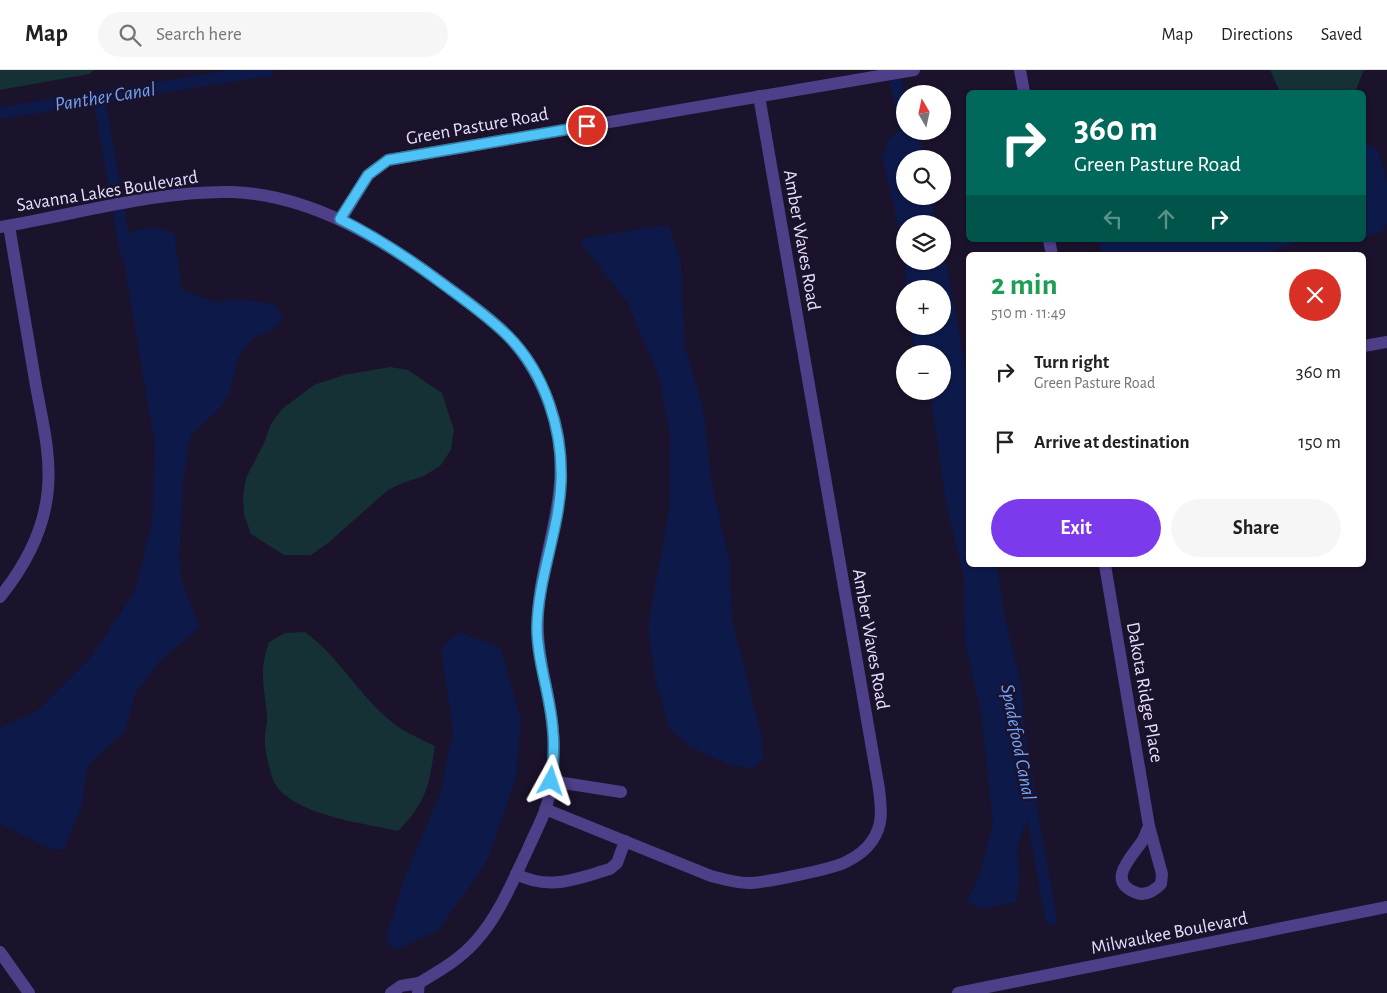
<!DOCTYPE html>
<html lang="en">
<head>
<meta charset="utf-8">
<style>
  body { margin:0; font-family:"Alegreya Sans",sans-serif; background:#f6f6f6; color:#202124; height:100vh; display:flex; flex-direction:column; font-size:19px; white-space:nowrap }
  * { box-sizing:border-box; margin:0 }
  p { font-size:16px; color:#757577 }
  .icon { flex:none; width:28px; height:28px; fill:none; stroke:currentColor; stroke-width:2; stroke-linecap:round; stroke-linejoin:round }
  .map { position:relative; flex:1; overflow:hidden }
  .sheet { position:absolute; left:966px; top:182px; width:400px; height:315px; display:flex; flex-direction:column; background:#fff; border-radius:8px; box-shadow:0 1px 4px #0004 }
  .sheet>* { flex:none }
  .top-card { position:absolute; left:966px; top:20px; width:400px; height:152px; border-radius:8px; box-shadow:0 1px 4px #0004; background:#00695c; color:#fff; overflow:hidden }
  .needle { width:32px; rotate:351deg }
  .fabs { position:absolute; left:896px; top:15px; display:grid; gap:10px }
  .fabs a { display:grid; place-items:center; width:55px; height:55px; border-radius:50%; background:#fff; box-shadow:0 1px 4px #0004; font-size:25px }
  .pin { position:absolute; display:grid; place-items:center; width:42px; height:42px; color:#fff; margin:-21px; border:2px solid #fff; border-radius:50%; box-shadow:0 1px 5px #0007 }
  .me { position:absolute; width:55px; margin:-28px; rotate:5deg; stroke-linejoin:round; filter:drop-shadow(0 0 4px #0008) }
  .turn { display:flex; align-items:center; gap:18px; height:105px; padding:0 25px; font-size:22px }
  .turn .icon { width:65px; height:65px; stroke-width:2.5 }
  .turn b { display:block; font-size:35px; line-height:42px }
  .lanes { display:flex; align-items:center; height:48px; padding:0 25px; background:#0003; justify-content:center; gap:25px; direction:ltr }
  .lanes .off { opacity:.35 }
  .round { display:grid; place-items:center; flex:none; width:52px; height:52px; border-radius:26px; background:#f6f6f6 }
  .overview { display:flex; align-items:center; justify-content:space-between; height:85px; padding:0 25px }
  h1 { font-size:30px; font-weight:700; line-height:38px; color:#1e9e55 }
  .action { display:flex; gap:10px; margin-top:auto; padding:10px 25px }
  .action a { flex:1; height:58px; border-radius:30px; background:#7c3aed; color:#fff; font-size:20px; font-weight:700; line-height:58px; text-align:center }
  .action a+a { background:#f6f6f6; color:#202124 }
  ul { padding:0; list-style:none }
  li { display:flex; align-items:center; gap:15px; height:70px; padding:0 25px }
  li div { flex:1 }
  li b { display:block; font-size:19px }
  li em { font-style:normal }
  header { display:flex; align-items:center; gap:30px; box-sizing:border-box; height:70px; padding:0 25px; background:#fff; border-bottom:1px solid #e0e0e0 }
  header strong { font-size:24px }
  nav { display:flex; gap:28px; margin-inline-start:auto; font-size:18px }
  .search { width:350px; height:45px; background:#f6f6f6; display:flex; align-items:center; gap:12px; box-sizing:border-box; padding:0 18px; border-radius:28px; color:#757577; font-size:19px }
  .map>svg:first-child { display:block }
  .green { fill:#153135 }
  .water { fill:#0d1949 }
  .lines { fill:none; stroke-linecap:round; stroke-linejoin:round }
  .canal { stroke:#0d1949; stroke-width:12 }
  .minor { stroke:#4e3f88; stroke-width:12 }
  .route-casing { stroke:#337fa1; stroke-width:12 }
  .route { stroke:#4fc3f7; stroke-width:9 }
  .labels { text-anchor:middle; stroke-width:5; stroke-linejoin:round; paint-order:stroke }
  .street-label { font-size:19px; fill:#e7ddfe; stroke:#1b122b }
  .water-label { font-size:20px; font-style:italic; fill:#6fa2fa; stroke:#1b122b }
</style>
</head>
<body>
<header>
<strong>Map</strong>
<div class="search"><svg class="icon" aria-label="search" viewBox="0 0 24 24"><circle cx="10" cy="10" r="6"/><path d="M15 15l6 6"/></svg>Search here</div>
<nav><a>Map</a><a>Directions</a><a>Saved</a></nav>
</header>
<div class="map">
<svg width="1387" height="923" viewBox="0 0 1387 923">
  <rect width="100%" height="100%" fill="#1b122b"/>
  <g class="green">
    <path d="M0,0H94L89,4L0,20Z"/>
    <path d="M1270,0H1364L1355,22H1280Z"/>
    <path d="M390,297L408,300L442,323L454,360L451,380L440,396L424,406L405,412L388,420L328,473L311,485H284L251,464L244,445L243,426L246,408L264,373L271,354L282,339L314,315L344,305Z"/>
    <path d="M305,562C338,586 357,622 388,649C402,661 418,668 435,676C429,715 427,732 398,761C364,753 280,744 271,704C268,693 264,678 265,666C265,660 268,654 267,647C265,617 258,602 269,572L285,563Z"/>
  </g>
  <g class="water">
    <path d="M905,54V61H920L923,89H905V126H930L937,154H905V191H942L943,175L969,317V495H997L1005,548L1021,614L1028,687L1038,732L1023,758L1017,781L1020,813L1016,832L981,839L967,831L979,806L993,752L981,643L965,573L964,507L947,439L930,321H942V284H916L910,256H942V219H906L904,181L882,86L889,69Z"/>
    <path d="M1367,74L1378,80L1387,111V153L1380,163L1364,167V76Z"/>
    <path d="M657,156L670,157L681,194L685,278L703,338L713,420L729,488L732,548L761,664L763,689L752,699L727,694L690,677L669,658L655,608L648,556L670,435V365L658,304L627,232L581,173L585,168Z"/>
    <path d="M153,157L174,163L182,220L218,233L237,229L274,234L283,249L275,258L253,268L238,289L230,321L220,338L190,367L183,413L179,490L183,516L200,557L161,590L135,624L125,661L88,696L81,737L64,779L52,780L0,754V658L38,640L92,586L135,521L152,450L155,376L120,168L133,161Z"/>
    <path d="M1098,170H1304L1261,185H1102Z"/>
    <path d="M459,562L501,578L521,651L516,708L487,791L438,861L393,881L386,869L403,811L440,724L453,660L441,579Z"/>
  </g>
  <g class="lines">
    <g class="canal">
      <path d="M894,0L905,59"/>
      <path d="M99,27L126,183"/>
      <path d="M0,43L268,0"/>
      <path d="M1029,726L1051,849"/>
    </g>
    <g class="minor">
      <path d="M1020,0L1024,22"/>
      <path d="M341,149L368,105L388,90L914,0"/>
      <path d="M0,157C73,145 159,120 232,122C314,125 385,171 449,218C469,233 491,248 508,266C532,291 550,327 557,361C572,435 535,493 538,562C539,596 551,629 553,662C555,687 553,714 546,738C541,752 534,765 528,779C513,810 499,846 475,872C459,890 439,901 419,913"/>
      <path d="M1049,170L1052,185"/>
      <path d="M1364,276L1387,272"/>
      <path d="M1105,495L1149,756L1162,804L1161,814C1154,821 1146,826 1137,823C1104,811 1133,786 1143,770C1145,766 1147,761 1149,756"/>
      <path d="M0,527C25,496 45,458 48,418C51,384 42,349 36,316C27,263 18,209 9,156"/>
      <path d="M551,711L621,722"/>
      <path d="M545,739L711,806C723,809 735,813 748,813C764,813 832,799 846,792C856,787 866,780 872,771C884,754 881,738 879,719L759,26"/>
      <path d="M516,804C550,821 575,809 610,799L617,793L625,771"/>
      <path d="M0,882L29,923"/>
      <path d="M391,923L401,916L419,913L418,923"/>
      <path d="M958,923L1387,837"/>
    </g>
  </g>
  <g class="lines">
    <g class="route-casing">
      <path id="route" d="M551,711C553,694 555,678 553,662C551,626 537,593 537,557C538,508 559,461 561,412C563,360 545,303 508,266C488,246 465,230 443,214C411,190 376,167 340,149L368,105L388,90L587,56"/>
    </g>
    <use href="#route" class="route"/>
  </g>
  <g class="labels">
    <g class="street-label">
      <text transform="translate(477 55) rotate(-10)" y="7">Green Pasture Road</text>
      <text transform="translate(107 120) rotate(-9)" y="7">Savanna Lakes Boulevard</text>
      <text transform="translate(803 170) rotate(80)" y="7">Amber Waves Road</text>
      <text transform="translate(872 569) rotate(80)" y="7">Amber Waves Road</text>
      <text transform="translate(1146 622) rotate(80)" y="7">Dakota Ridge Place</text>
      <text transform="translate(1169 862) rotate(-11)" y="7">Milwaukee Boulevard</text>
    </g>
    <g class="water-label">
      <text transform="translate(105 26) rotate(-9)" y="7">Panther Canal</text>
      <text transform="translate(1019 672) rotate(79)" y="7">Spadefood Canal</text>
    </g>
  </g>
</svg>
<div class="fabs">
<a><svg class="needle" viewBox="-14 -14 28 28"><path d="M0-13l5 13h-10z" fill="#e53935"/><path d="M0 13l5-13h-10z" fill="#757577"/></svg></a>
<a><svg class="icon" aria-label="search" viewBox="0 0 24 24"><circle cx="10" cy="10" r="6"/><path d="M15 15l6 6"/></svg></a>
<a><svg class="icon" aria-label="layers" viewBox="0 0 24 24"><path d="M12 4l9 5-9 5-9-5zM3 14l9 5 9-5"/></svg></a>
<a>+</a>
<a>−</a>
</div>
<div class="pin" style="left:587px;top:56px;background:#d93025"><svg class="icon" aria-label="arrive" viewBox="0 0 24 24"><path d="M6 21V4h12l-3 4 3 4H6"/></svg></div>
<svg class="me" style="left:551px;top:711px" viewBox="-20 -20 40 40"><path d="M0-17L14 15 0 8-14 15z" fill="#4fc3f7" stroke="#fff" stroke-width="4"/></svg>
<div class="top-card">
<div class="turn"><svg class="icon" aria-label="right" viewBox="0 0 24 24"><path d="M7 20v-9h11M14 6l5 5-5 5"/></svg><div><b>360 m</b>Green Pasture Road</div></div>
<div class="lanes"><svg class="icon off" aria-label="left" viewBox="0 0 24 24"><path d="M17 20v-9H6M10 6l-5 5 5 5"/></svg><svg class="icon off" aria-label="ahead" viewBox="0 0 24 24"><path d="M12 20V5M6 11l6-6 6 6"/></svg><svg class="icon" aria-label="right" viewBox="0 0 24 24"><path d="M7 20v-9h11M14 6l5 5-5 5"/></svg></div>
</div>
<section class="sheet">
<div class="overview"><div><h1>2 min</h1><p>510 m · 11:49</p></div><a class="round" style="background:#d93025;color:#fff"><svg class="icon" aria-label="close" viewBox="0 0 24 24"><path d="M6 6l12 12M18 6L6 18"/></svg></a></div>
<ul>
<li><svg class="icon" aria-label="right" viewBox="0 0 24 24"><path d="M7 20v-9h11M14 6l5 5-5 5"/></svg><div><b>Turn right</b><p>Green Pasture Road</p></div><em>360 m</em></li>
<li><svg class="icon" aria-label="arrive" viewBox="0 0 24 24"><path d="M6 21V4h12l-3 4 3 4H6"/></svg><div><b>Arrive at destination</b></div><em>150 m</em></li>
</ul>
<div class="action"><a>Exit</a><a>Share</a></div>
</section>
</div>
</body>
</html>
